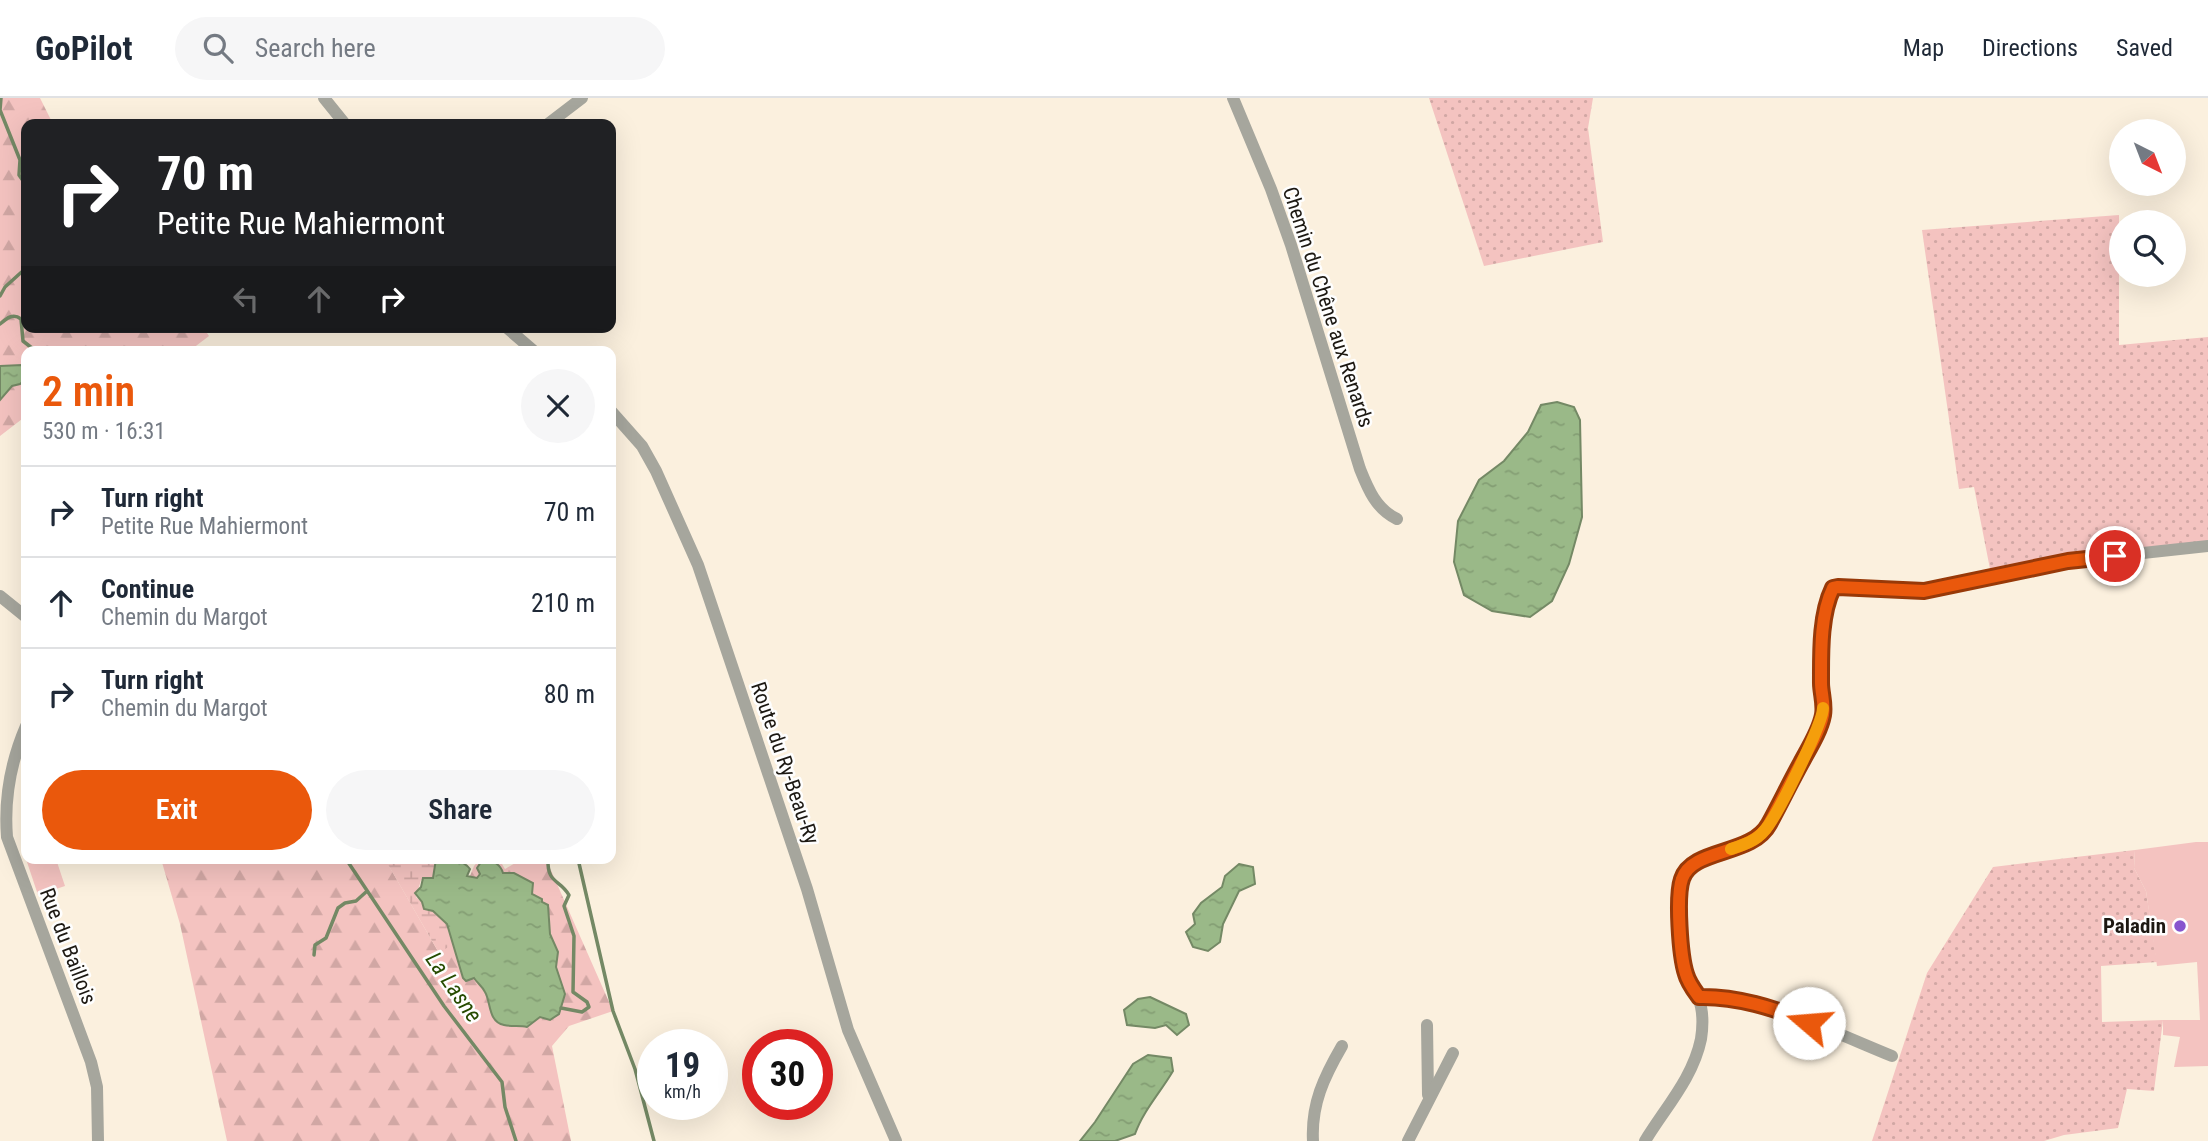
<!DOCTYPE html>
<html lang="en">
<head>
<meta charset="utf-8">
<style>
  body { margin:0; font-family:"Roboto Condensed",sans-serif; background:#f6f6f7; color:#1f2937; height:100vh; display:flex; flex-direction:column; font-size:26px; white-space:nowrap }
  * { box-sizing:border-box; margin:0 }
  p { font-size:23px; color:#747a83 }
  .icon { flex:none; width:38px; height:38px; fill:none; stroke:currentColor; stroke-width:2; stroke-linecap:round; stroke-linejoin:round }
  .map { position:relative; flex:1; overflow:hidden }
  .side { position:absolute; left:21px; top:248px; width:595px; height:518px; display:flex; flex-direction:column; background:#fff; border-radius:14px; box-shadow:0 7px 28px #0002 }
  .side>* { flex:none }
  .top-card { position:absolute; left:21px; top:21px; width:595px; height:214px; border-radius:14px; box-shadow:0 7px 28px #0002; background:#202124; color:#fff; overflow:hidden }
  .needle { width:46px; rotate:138deg }
  .tools { position:absolute; left:2109px; top:21px; display:grid; gap:14px }
  .tools a { display:grid; place-items:center; width:77px; height:77px; border-radius:50%; background:#fff; box-shadow:0 7px 28px #0002; font-size:35px }
  .speed { position:absolute; left:637px; top:931px; display:flex; gap:14px; font-size:35px; font-weight:700; text-align:center }
  .speed>* { display:grid; place-content:center; width:91px; height:91px; border-radius:50%; background:#fff; box-shadow:0 7px 28px #0002; line-height:1 }
  .speed small { font-size:18px; font-weight:400 }
  .speed .limit { border:10px solid #d22; background:#fff; color:#111 }
  .pin { position:absolute; display:grid; place-items:center; width:60px; height:60px; color:#fff; margin:-30px; border:4px solid #fff; border-radius:50%; box-shadow:0 2px 7px #0007 }
  .me { position:absolute; width:77px; margin:-38px; rotate:288deg; stroke-linejoin:round; filter:drop-shadow(0 0 5px #0008) }
  .turn { display:flex; align-items:center; gap:24px; height:147px; padding:0 21px; font-size:32px }
  .turn .icon { width:91px; height:91px; stroke-width:2.5 }
  .turn b { display:block; font-size:49px; line-height:60px }
  .lanes { display:flex; align-items:center; height:66px; padding:0 21px; background:#0003; justify-content:center; gap:35px; direction:ltr }
  .lanes .off { opacity:.35 }
  .round { display:grid; place-items:center; flex:none; width:74px; height:74px; border-radius:37px; background:#f6f6f7 }
  .head { display:flex; align-items:center; justify-content:space-between; height:119px; padding:0 21px }
  h1 { font-size:42px; font-weight:600; line-height:52px; color:#ea580c }
  .primary-button { display:flex; gap:14px; margin-top:auto; padding:14px 21px }
  .primary-button a { flex:1; height:80px; border-radius:42px; background:#ea580c; color:#fff; font-size:28px; font-weight:600; line-height:80px; text-align:center }
  .primary-button a+a { background:#f6f6f7; color:#1f2937 }
  ul { padding:0; list-style:none }
  li { display:flex; align-items:center; gap:21px; height:91px; padding:0 21px; border-top:2px solid #e0e1e3 }
  li div { flex:1 }
  li b { display:block; font-size:26px }
  li em { font-style:normal }
  header { display:flex; align-items:center; gap:42px; box-sizing:border-box; height:98px; padding:0 35px; background:#fff; border-bottom:2px solid #e0e1e3 }
  header strong { font-size:33px }
  nav { display:flex; gap:38px; margin-inline-start:auto; font-size:24px }
  .search { width:490px; height:63px; background:#f6f6f7; display:flex; align-items:center; gap:18px; box-sizing:border-box; padding:0 24px; border-radius:38px; color:#747a83; font-size:26px }
  .map>svg:first-child { display:block }
  .grass { fill:url(#grass-dots) }
  .forest { fill:url(#forest-firs) }
  .wetland { fill:url(#wetland-marsh) }
  .park { fill:#f4c3c0 }
  .water { fill:url(#water-ripples); stroke:#748965; stroke-width:2 }
  .lines { fill:none; stroke-linecap:round; stroke-linejoin:round }
  .stream { stroke:#748965; stroke-width:3.5 }
  .minor { stroke:#a6a69d; stroke-width:12 }
  .route-casing { stroke:#983908; stroke-width:18 }
  .route { stroke:#ea580c; stroke-width:12 }
  .slow { stroke:#f59e0b; stroke-width:12 }
  .poi-dot { fill:#8755ce; stroke:#fefefe; stroke-width:2.5 }
  .labels { text-anchor:middle; stroke-width:5; stroke-linejoin:round; paint-order:stroke }
  .street-label { font-size:21px; fill:#1c1812; stroke:#fefefe }
  .poi-label { font-size:21px; font-weight:bold; fill:#1c1812; stroke:#fefefe; text-anchor:end }
  .water-label { font-size:23px; font-style:italic; fill:#264b00; stroke:#fefefe }
</style>
</head>
<body>
<header>
<strong>GoPilot</strong>
<div class="search"><svg class="icon" aria-label="search" viewBox="0 0 24 24"><circle cx="10" cy="10" r="6"/><path d="M15 15l6 6"/></svg>Search here</div>
<nav><a>Map</a><a>Directions</a><a>Saved</a></nav>
</header>
<div class="map">
<svg width="2208" height="1043" viewBox="0 0 2208 1043">
  <defs>
    <pattern id="grass-dots" width="8" height="8" patternUnits="userSpaceOnUse" patternTransform="scale(1.75)"><rect width="8" height="8" fill="#f4c3c0"/><path d="M2 2h.1M6 6h.1" fill="none" stroke="#d1a7a4" stroke-width="1.8" stroke-linecap="round"/></pattern>
    <pattern id="forest-firs" width="22" height="20" patternUnits="userSpaceOnUse" patternTransform="scale(1.75)"><rect width="22" height="20" fill="#f4c3c0"/><path d="M5 1l3.5 6h-7zM16 11l3.5 6h-7z" fill="#d1a7a4"/></pattern>
    <pattern id="wetland-marsh" width="20" height="14" patternUnits="userSpaceOnUse" patternTransform="scale(1.75)"><rect width="20" height="14" fill="#f4c3c0"/><path d="M1 5h8M5 5V1M11 12h8M15 12V8" fill="none" stroke="#d1a7a4"/></pattern>
    <pattern id="water-ripples" width="26" height="14" patternUnits="userSpaceOnUse" patternTransform="scale(1.75)"><rect width="26" height="14" fill="#9ab988"/><path d="M2 4q2-2 4 0t4 0M15 11q2-2 4 0t4 0" fill="none" stroke="#849e74"/></pattern>
  </defs>
  <rect width="100%" height="100%" fill="#fbf0de"/>
  <g class="grass">
    <path d="M1429,0H1593L1588,30L1603,144L1484,168Z"/>
    <path d="M2119,117V247L2208,239V449L2060,467L1990,471L1974,389L1959,391L1922,132Z"/>
    <path d="M2135,752L2134,770L2146,793L2157,864L2101,868L2102,924L2163,922L2154,993L2127,991L2118,1030L2064,1037L2044,1043H1872L1927,875L1993,769Z"/>
  </g>
  <g class="forest">
    <path d="M0,0H40L53,26H26V229H203L209,238L188,254H26V270L22,267L0,268Z"/>
    <path d="M26,281V318L0,338V302L12,288L20,286Z"/>
    <path d="M161,761H385L439,855L474,768L480,761H499L505,771L522,761H546L613,913L569,928L552,948L571,1043H227L180,826Z"/>
  </g>
  <path class="wetland" d="M390,761H436L433,781L421,782L416,799L447,826L453,846L439,855L386,763Z"/>
  <g class="park">
    <path d="M2196,744H2208V968L2174,969L2180,939L2163,937V922H2200L2197,864L2157,868L2146,793L2134,770L2135,752Z"/>
    <path d="M26,761H56L65,788L38,797Z"/>
  </g>
  <g class="water">
    <path d="M22,267L26,270V281L20,286L12,288L0,302V268Z"/>
    <path d="M1557,304L1574,309L1580,322L1582,419L1569,466L1552,503L1530,519L1492,513L1464,497L1454,464L1458,423L1479,382L1504,363L1528,334L1541,307Z"/>
    <path d="M436,761C448,761 463,761 470,771L467,778L477,780L480,776L477,770L483,761C492,761 501,767 503,775H514L533,785L532,796L542,801V804L548,807L550,836L558,854L556,869L565,896L559,916L550,922L540,919L527,929C520,927 512,929 504,927C488,924 491,904 485,894C482,888 478,886 474,880L466,883L463,880L447,826L433,813L424,811L422,804L415,795L421,789L423,780H433Z"/>
    <path d="M1239,766L1253,769L1255,786L1239,793L1223,826L1220,844L1208,853L1193,849L1186,834L1195,826L1193,816L1201,805L1222,789L1225,778Z"/>
    <path d="M1150,899L1186,916L1189,927L1177,937L1166,927L1155,930L1127,927L1124,912L1138,901Z"/>
    <path d="M1148,957L1171,960L1173,973C1160,995 1143,1013 1135,1036L1115,1043H1080L1095,1024L1133,966Z"/>
  </g>
  <g class="lines">
    <g class="stream">
      <path d="M1,0L0,12L20,62L19,77L26,87"/>
      <path d="M0,198L5,189L26,170"/>
      <path d="M0,226C7,220 13,215 21,221L23,243L37,254"/>
      <path d="M346,761L444,908L502,984L505,1009L516,1043"/>
      <path d="M548,761C547,786 560,781 569,797L564,808L574,838L573,894L587,904L589,909L582,914L561,910"/>
      <path d="M578,761L613,913L635,971L654,1043"/>
      <path d="M314,857L315,847L326,840L338,810L345,805L356,803L366,794"/>
    </g>
    <g class="minor">
      <path d="M324,0L345,26"/>
      <path d="M1233,0L1271,91L1291,147L1360,371C1368,391 1376,411 1397,421"/>
      <path d="M548,26L582,0"/>
      <path d="M506,229L535,254"/>
      <path d="M611,313L642,348L656,373L698,467L807,791L848,932L896,1043"/>
      <path d="M0,498L26,519"/>
      <path d="M26,628C11,663 4,701 7,739L91,964L97,989L98,1043"/>
      <path d="M1699,899C1761,898 1835,935 1892,958"/>
      <path d="M1427,927L1428,997"/>
      <path d="M1313,1043C1311,1006 1324,979 1342,948"/>
      <path d="M1408,1043L1453,955"/>
      <path d="M1645,1043C1665,1010 1693,980 1701,941C1703,928 1703,911 1698,899C1695,891 1688,884 1686,876C1680,856 1676,799 1682,780C1693,749 1752,758 1769,726C1780,706 1790,685 1801,665C1809,650 1820,633 1823,616C1825,606 1822,595 1821,585C1821,556 1820,517 1833,490L1838,489L1924,493L2069,463L2208,448"/>
    </g>
  </g>
  <g class="lines">
    <g class="route-casing">
      <path id="route" d="M1809,925C1776,910 1735,898 1699,899C1694,892 1688,884 1686,876C1680,858 1676,798 1682,781C1692,750 1752,758 1769,726C1780,706 1790,685 1801,665C1809,650 1820,633 1823,617C1825,606 1821,595 1821,585C1821,555 1820,517 1833,490L1838,489L1924,493L2068,463L2115,458"/>
    </g>
    <use href="#route" class="route"/>
    <path class="slow" d="M1731,751C1743,747 1756,743 1764,733C1776,721 1823,625 1823,610"/>
  </g>
  <circle class="poi-dot" cx="2180" cy="828" r="7"/>
  <g class="labels">
    <g class="street-label">
      <text transform="translate(1328 209) rotate(72)" y="7">Chemin du Chêne aux Renards</text>
      <text transform="translate(785 665) rotate(71)" y="7">Route du Ry-Beau-Ry</text>
      <text transform="translate(68 848) rotate(69)" y="7">Rue du Baillois</text>
    </g>
    <g class="poi-label">
      <text x="2166" y="835">Paladin</text>
    </g>
    <g class="water-label">
      <text transform="translate(454 889) rotate(55)" y="8">La Lasne</text>
    </g>
  </g>
</svg>
<div class="tools">
<a><svg class="needle" viewBox="-14 -14 28 28"><path d="M0-13l5 13h-10z" fill="#e53935"/><path d="M0 13l5-13h-10z" fill="#747a83"/></svg></a>
<a><svg class="icon" aria-label="search" viewBox="0 0 24 24"><circle cx="10" cy="10" r="6"/><path d="M15 15l6 6"/></svg></a>
</div>
<div class="speed"><div>19<small>km/h</small></div><div class="limit">30</div></div>
<div class="pin" style="left:2115px;top:458px;background:#d93025"><svg class="icon" aria-label="arrive" viewBox="0 0 24 24"><path d="M6 21V4h12l-3 4 3 4H6"/></svg></div>
<svg class="me" style="left:1809px;top:925px" viewBox="-20 -20 40 40"><circle r="19" fill="#fff"/><path d="M0-13L10 11 0 6-10 11z" fill="#ea580c"/></svg>
<div class="top-card">
<div class="turn"><svg class="icon" aria-label="right" viewBox="0 0 24 24"><path d="M7 20v-9h11M14 6l5 5-5 5"/></svg><div><b>70 m</b>Petite Rue Mahiermont</div></div>
<div class="lanes"><svg class="icon off" aria-label="left" viewBox="0 0 24 24"><path d="M17 20v-9H6M10 6l-5 5 5 5"/></svg><svg class="icon off" aria-label="ahead" viewBox="0 0 24 24"><path d="M12 20V5M6 11l6-6 6 6"/></svg><svg class="icon" aria-label="right" viewBox="0 0 24 24"><path d="M7 20v-9h11M14 6l5 5-5 5"/></svg></div>
</div>
<section class="side">
<div class="head"><div><h1>2 min</h1><p>530 m · 16:31</p></div><a class="round"><svg class="icon" aria-label="close" viewBox="0 0 24 24"><path d="M6 6l12 12M18 6L6 18"/></svg></a></div>
<ul>
<li><svg class="icon" aria-label="right" viewBox="0 0 24 24"><path d="M7 20v-9h11M14 6l5 5-5 5"/></svg><div><b>Turn right</b><p>Petite Rue Mahiermont</p></div><em>70 m</em></li>
<li><svg class="icon" aria-label="ahead" viewBox="0 0 24 24"><path d="M12 20V5M6 11l6-6 6 6"/></svg><div><b>Continue</b><p>Chemin du Margot</p></div><em>210 m</em></li>
<li><svg class="icon" aria-label="right" viewBox="0 0 24 24"><path d="M7 20v-9h11M14 6l5 5-5 5"/></svg><div><b>Turn right</b><p>Chemin du Margot</p></div><em>80 m</em></li>
</ul>
<div class="primary-button"><a>Exit</a><a>Share</a></div>
</section>
</div>
</body>
</html>
